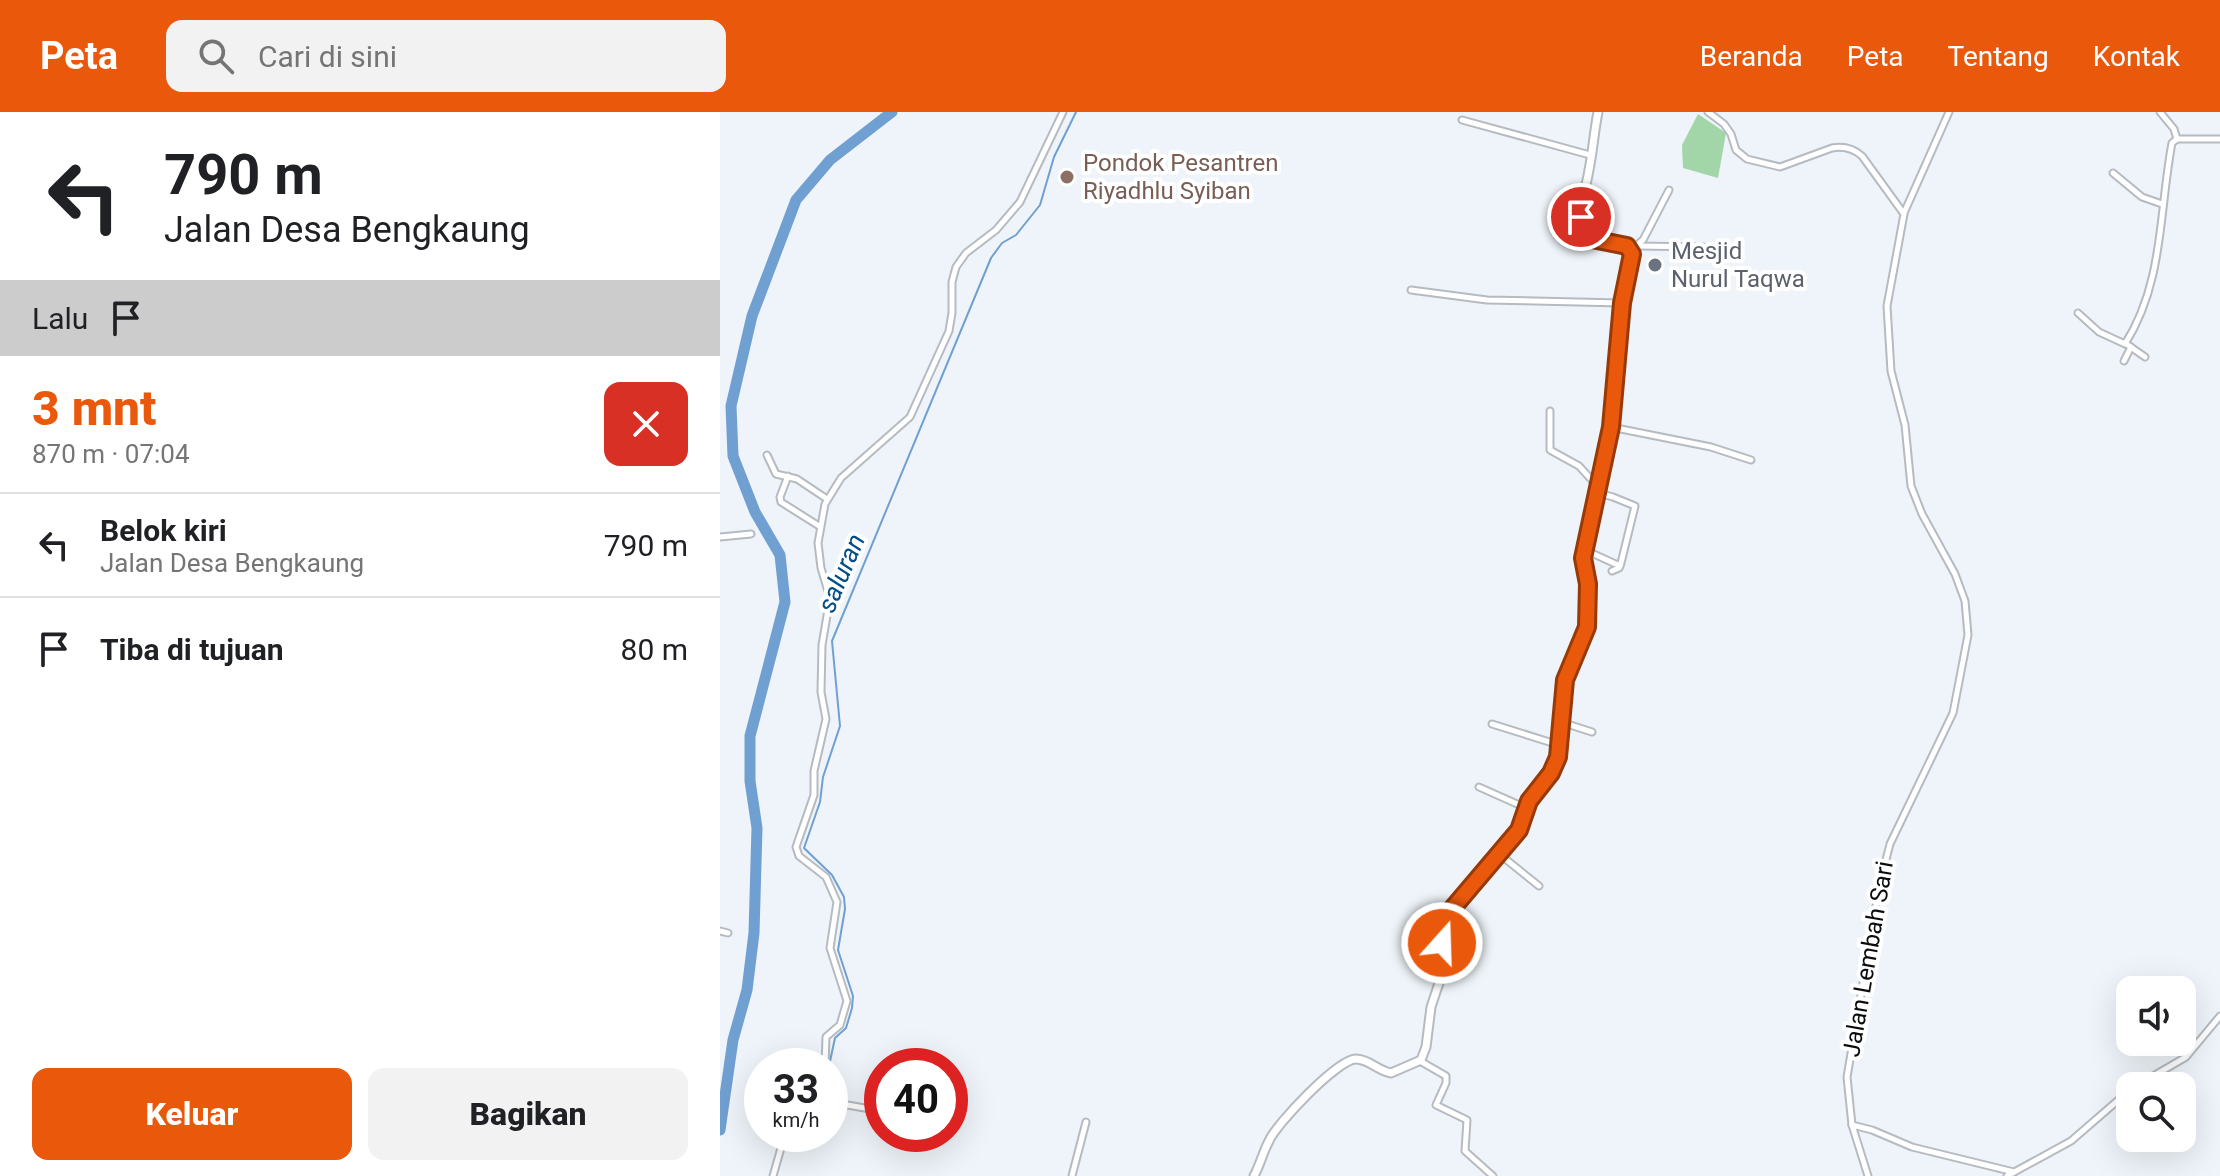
<!DOCTYPE html>
<html lang="id">
<head>
<meta charset="utf-8">
<style>
  body { margin:0; font-family:Roboto,sans-serif; background:#f2f2f2; color:#202124; height:100vh; display:flex; flex-direction:column; font-size:30px; white-space:nowrap }
  * { box-sizing:border-box; margin:0 }
  p { font-size:26px; color:#757577 }
  .icon { flex:none; width:44px; height:44px; fill:none; stroke:currentColor; stroke-width:2; stroke-linecap:round; stroke-linejoin:round }
  .map { position:relative; flex:1; overflow:hidden }
  .sheet { display:flex; flex-direction:column; background:#fff; width:720px }
  .sheet>* { flex:none }
  .guide { background:#fff; color:#202124; overflow:hidden }
  .buttons { position:absolute; left:1396px; top:864px; display:grid; gap:16px }
  .buttons a { display:grid; place-items:center; width:80px; height:80px; border-radius:16px; background:#fff; box-shadow:0 8px 32px #0002; font-size:40px }
  .speed { position:absolute; left:24px; top:936px; display:flex; gap:16px; font-size:40px; font-weight:700; text-align:center }
  .speed>* { display:grid; place-content:center; width:104px; height:104px; border-radius:50%; background:#fff; box-shadow:0 8px 32px #0002; line-height:1 }
  .speed small { font-size:20px; font-weight:400 }
  .speed .limit { border:12px solid #d22; background:#fff; color:#111 }
  .pin { position:absolute; display:grid; place-items:center; width:68px; height:68px; color:#fff; margin:-34px; border:4px solid #fff; border-radius:50%; box-shadow:0 2px 8px #0007 }
  .me { position:absolute; width:88px; margin:-44px; rotate:20deg; stroke-linejoin:round; filter:drop-shadow(0 0 6px #0008) }
  .turn { display:flex; align-items:center; gap:28px; height:168px; padding:0 32px; font-size:36px }
  .turn .icon { width:104px; height:104px; stroke-width:2.5 }
  .turn b { display:block; font-size:56px; line-height:68px }
  .then { display:flex; align-items:center; height:76px; padding:0 32px; background:#0003; gap:16px; font-size:30px }
  .round { display:grid; place-items:center; flex:none; width:84px; height:84px; border-radius:16px; background:#f2f2f2 }
  .summary { display:flex; align-items:center; justify-content:space-between; height:136px; padding:0 32px }
  h1 { font-size:48px; font-weight:800; line-height:60px; color:#ea580c }
  .button { display:flex; gap:16px; margin-top:auto; padding:16px 32px }
  .button a { flex:1; height:92px; border-radius:16px; background:#ea580c; color:#fff; font-size:32px; font-weight:800; line-height:92px; text-align:center }
  .button a+a { background:#f2f2f2; color:#202124 }
  ul { padding:0; list-style:none }
  li { display:flex; align-items:center; gap:24px; height:104px; padding:0 32px; border-top:2px solid #e0e0e0 }
  li div { flex:1 }
  li b { display:block; font-size:30px }
  li em { font-style:normal }
  header { display:flex; align-items:center; gap:48px; box-sizing:border-box; height:112px; padding:0 40px; background:#ea580c; color:#fff }
  header strong { font-size:38px }
  nav { display:flex; gap:44px; margin-inline-start:auto; font-size:28px }
  .search { width:560px; height:72px; background:#f2f2f2; display:flex; align-items:center; gap:20px; box-sizing:border-box; padding:0 28px; border-radius:16px; color:#757577; font-size:30px }
  main { display:flex; flex:1; min-height:0 }
  .map>svg:first-child { display:block }
  .green { fill:#a2d6a9 }
  .lines { fill:none; stroke-linecap:round; stroke-linejoin:round }
  .stream { stroke:#709fd1; stroke-width:2 }
  .river { stroke:#709fd1; stroke-width:11 }
  .street-casing { stroke:#b5bbc0; stroke-width:9 }
  .secondary-casing { stroke:#b5bbc0; stroke-width:11 }
  .street { stroke:#fff; stroke-width:5 }
  .secondary { stroke:#fff; stroke-width:7 }
  .route-casing { stroke:#983908; stroke-width:20 }
  .route { stroke:#ea580c; stroke-width:14 }
  .education-dot { fill:#8d6e63; stroke:#fff; stroke-width:3 }
  .worship-dot { fill:#6b7280; stroke:#fff; stroke-width:3 }
  .labels { text-anchor:middle; stroke-width:8; stroke-linejoin:round; paint-order:stroke }
  .education-label { font-size:24px; fill:#785e54; stroke:#fff; text-anchor:start }
  .worship-label { font-size:24px; fill:#5b616d; stroke:#fff; text-anchor:start }
  .street-label { font-size:24px; fill:#0a0c0d; stroke:#fff }
  .water-label { font-size:26px; font-style:italic; fill:#024e8b; stroke:#fff }
</style>
</head>
<body>
<header>
<strong>Peta</strong>
<div class="search"><svg class="icon" aria-label="search" viewBox="0 0 24 24"><circle cx="10" cy="10" r="6"/><path d="M15 15l6 6"/></svg>Cari di sini</div>
<nav><a>Beranda</a><a>Peta</a><a>Tentang</a><a>Kontak</a></nav>
</header>
<main>
<section class="sheet">
<div class="guide">
<div class="turn"><svg class="icon" aria-label="left" viewBox="0 0 24 24"><path d="M17 20v-9H6M10 6l-5 5 5 5"/></svg><div><b>790 m</b>Jalan Desa Bengkaung</div></div>
<div class="then">Lalu<svg class="icon" aria-label="arrive" viewBox="0 0 24 24"><path d="M6 21V4h12l-3 4 3 4H6"/></svg></div>
</div>
<div class="summary"><div><h1>3 mnt</h1><p>870 m · 07:04</p></div><a class="round" style="background:#d93025;color:#fff"><svg class="icon" aria-label="close" viewBox="0 0 24 24"><path d="M6 6l12 12M18 6L6 18"/></svg></a></div>
<ul>
<li><svg class="icon" aria-label="left" viewBox="0 0 24 24"><path d="M17 20v-9H6M10 6l-5 5 5 5"/></svg><div><b>Belok kiri</b><p>Jalan Desa Bengkaung</p></div><em>790 m</em></li>
<li><svg class="icon" aria-label="arrive" viewBox="0 0 24 24"><path d="M6 21V4h12l-3 4 3 4H6"/></svg><div><b>Tiba di tujuan</b></div><em>80 m</em></li>
</ul>
<div class="button"><a>Keluar</a><a>Bagikan</a></div>
</section>
<div class="map">
<svg width="1500" height="1064" viewBox="0 0 1500 1064">
  <rect width="100%" height="100%" fill="#eef4f9"/>
  <path class="green" d="M978,2L1006,21L998,66L963,56L962,33Z"/>
  <g class="lines">
    <g class="stream">
      <path d="M109,954L115,926L126,916L132,896L133,884L118,838L125,797L124,785L112,763L84,736L100,690L103,665L120,614L112,529L271,146L282,131L296,123L320,93L334,45L356,0"/>
      <path d="M64,1035L71,1022"/>
    </g>
    <path class="river" d="M0,1018L13,928L27,878L34,821L37,716L30,669V624L65,490L60,443L35,400L13,344L11,294L32,204L76,88L110,48L172,0"/>
    <g class="street-casing">
      <g id="street">
        <path d="M988,0L1004,12L1011,22L1016,38L1027,47L1060,55L1112,36C1123,34 1133,36 1142,44L1184,102L1167,194L1171,259L1185,313L1191,374L1202,402L1235,462L1245,489L1248,523L1233,601L1170,732L1160,771L1127,965L1132,1013L1148,1064"/>
        <path d="M1440,0L1454,17L1457,27"/>
        <path d="M742,8L870,43"/>
        <path d="M1393,61L1422,85L1442,92"/>
        <path d="M1184,101L1229,0"/>
        <path d="M918,134L983,135"/>
        <path d="M911,138L923,128L949,78"/>
        <path d="M691,178L767,188L901,191"/>
        <path d="M1358,201L1379,220L1405,232C1444,171 1439,99 1452,31L1457,27H1500"/>
        <path d="M1405,231L1425,245"/>
        <path d="M1404,249L1411,235"/>
        <path d="M830,299V338L859,354L879,376"/>
        <path d="M891,315L991,335L1031,348"/>
        <path d="M47,343L56,362L77,367L107,387"/>
        <path d="M68,364L60,385L61,390L99,414"/>
        <path d="M878,381L893,385L915,394L901,451L899,456L892,459"/>
        <path d="M0,425L31,422"/>
        <path d="M865,438L900,454"/>
        <path d="M841,610L872,620"/>
        <path d="M772,612L839,633"/>
        <path d="M759,675L806,696"/>
        <path d="M778,741L819,774"/>
        <path d="M0,819L8,821"/>
        <path d="M700,949L726,964V971L716,993L747,1008L745,1039L773,1064"/>
        <path d="M105,954L106,925L120,913L127,889L110,836L117,790L106,765L79,744L76,735L94,683V659L106,607L101,580L102,533L110,486L101,456L98,431L105,392L121,366L190,305L229,219L232,201V170L236,155L246,141L276,118L300,90L343,0"/>
        <path d="M1416,974L1466,945L1500,904"/>
        <path d="M110,990L162,999"/>
        <path d="M1132,1013L1152,1018L1192,1035L1294,1060"/>
        <path d="M53,1064L65,1022"/>
        <path d="M352,1064L366,1010"/>
        <path d="M1287,1064L1351,1029L1410,978"/>
      </g>
    </g>
    <g class="secondary-casing">
      <path id="secondary" d="M534,1064C540,1053 543,1040 549,1029C557,1011 618,947 636,947C649,947 658,959 671,961L701,948L706,935L711,895L719,871L722,825L727,808L766,754L799,718L809,689L831,661L838,645L844,573L867,515L868,472L863,446L891,315L902,191L912,142L907,134L868,126C851,107 866,80 869,58C873,38 874,20 878,0"/>
    </g>
    <use href="#street" class="street"/>
    <use href="#secondary" class="secondary"/>
  </g>
  <g class="lines">
    <g class="route-casing">
      <path id="route" d="M722,831L725,813L732,797L799,718L809,689L831,661L838,645L845,568L867,515L868,472L863,446L891,315L902,191L912,142L907,134L867,126L861,105"/>
    </g>
    <use href="#route" class="route"/>
  </g>
  <circle class="education-dot" cx="347" cy="65" r="8"/>
  <circle class="worship-dot" cx="935" cy="153" r="8"/>
  <g class="labels">
    <g class="education-label">
      <text x="363" y="59">Pondok Pesantren<tspan x="363" dy="28">Riyadhlu Syiban</tspan></text>
    </g>
    <g class="worship-label">
      <text x="951" y="147">Mesjid<tspan x="951" dy="28">Nurul Taqwa</tspan></text>
    </g>
    <g class="street-label">
      <text transform="translate(1148 847) rotate(-80)" y="8">Jalan Lembah Sari</text>
    </g>
    <g class="water-label">
      <text transform="translate(121 461) rotate(-67)" y="9">saluran</text>
    </g>
  </g>
</svg>
<div class="buttons">
<a><svg class="icon" aria-label="sound" viewBox="0 0 24 24"><path d="M4 9h4l5-4v14l-5-4H4zM17 9q2 3 0 6"/></svg></a>
<a><svg class="icon" aria-label="search" viewBox="0 0 24 24"><circle cx="10" cy="10" r="6"/><path d="M15 15l6 6"/></svg></a>
</div>
<div class="speed"><div>33<small>km/h</small></div><div class="limit">40</div></div>
<div class="pin" style="left:861px;top:105px;background:#d93025"><svg class="icon" aria-label="arrive" viewBox="0 0 24 24"><path d="M6 21V4h12l-3 4 3 4H6"/></svg></div>
<svg class="me" style="left:722px;top:831px" viewBox="-20 -20 40 40"><circle r="17" fill="#ea580c" stroke="#fff" stroke-width="3"/><path d="M0-11L8 9 0 5-8 9z" fill="#fff"/></svg>
</div>
</main>
</body>
</html>
